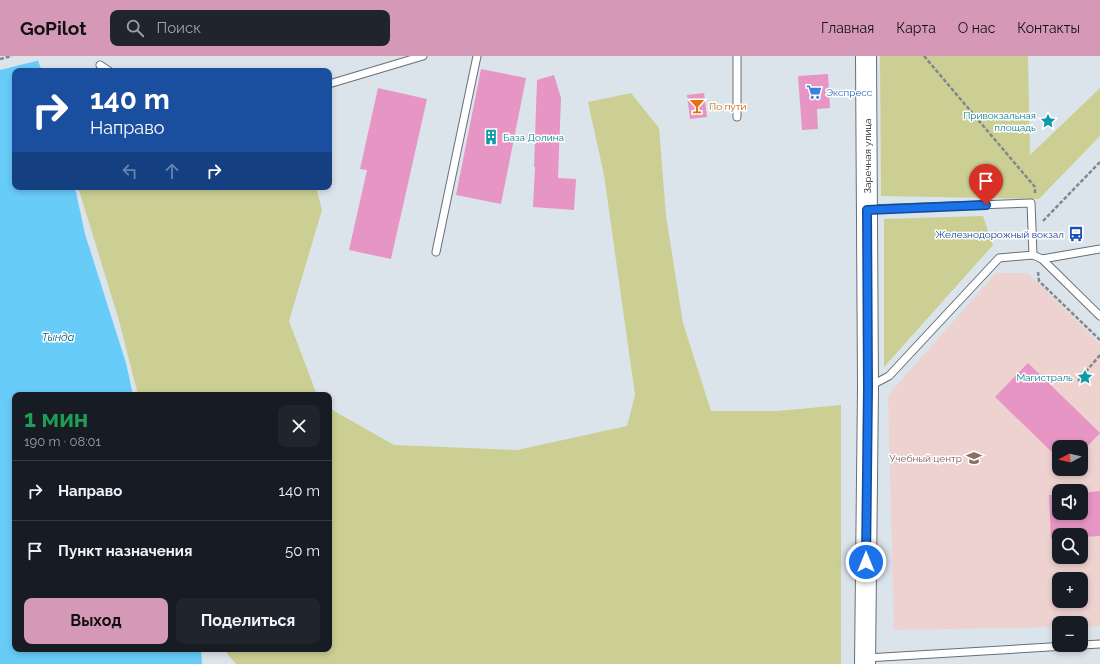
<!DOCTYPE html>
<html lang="ru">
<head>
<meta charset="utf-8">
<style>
  body { margin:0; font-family:Raleway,sans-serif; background:#20242c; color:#f1f3f6; height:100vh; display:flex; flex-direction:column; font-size:15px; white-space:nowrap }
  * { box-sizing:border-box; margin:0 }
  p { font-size:13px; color:#9ea1a6 }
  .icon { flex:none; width:22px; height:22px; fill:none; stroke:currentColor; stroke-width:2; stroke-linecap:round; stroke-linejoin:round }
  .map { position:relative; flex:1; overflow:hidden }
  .drawer { position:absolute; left:12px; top:336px; width:320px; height:260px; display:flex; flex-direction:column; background:#171b24; border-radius:8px; box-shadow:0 2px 6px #0003 }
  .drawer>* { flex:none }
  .hud { position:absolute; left:12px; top:12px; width:320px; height:122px; border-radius:8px; box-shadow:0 2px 6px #0003; background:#1a4fa0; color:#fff; overflow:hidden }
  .needle { width:26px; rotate:263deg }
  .buttons { position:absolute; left:1052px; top:384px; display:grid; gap:8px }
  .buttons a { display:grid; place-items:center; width:36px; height:36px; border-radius:8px; background:#171b24; box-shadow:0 2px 6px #0003; font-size:20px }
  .pin { position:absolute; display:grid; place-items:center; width:34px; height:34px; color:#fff; margin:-41px -17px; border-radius:50% 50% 50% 0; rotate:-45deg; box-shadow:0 0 4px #0007 }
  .pin .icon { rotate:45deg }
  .me { position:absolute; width:44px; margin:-22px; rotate:0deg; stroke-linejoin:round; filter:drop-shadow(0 0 3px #0008) }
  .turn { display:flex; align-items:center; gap:14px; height:84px; padding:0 12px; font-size:18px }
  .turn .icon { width:52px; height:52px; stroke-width:2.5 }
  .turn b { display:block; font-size:28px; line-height:34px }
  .lanes { display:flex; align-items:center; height:38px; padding:0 12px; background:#0003; justify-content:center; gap:20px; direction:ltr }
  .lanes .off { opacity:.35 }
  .round { display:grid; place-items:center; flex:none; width:42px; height:42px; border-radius:8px; background:#20242c }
  .overview { display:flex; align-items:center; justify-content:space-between; height:68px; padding:0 12px }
  h1 { font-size:24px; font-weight:700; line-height:30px; color:#1e9e55 }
  .action { display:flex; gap:8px; margin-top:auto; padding:8px 12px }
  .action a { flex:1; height:46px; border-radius:8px; background:#d599b7; color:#111; font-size:16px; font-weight:700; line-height:46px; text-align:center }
  .action a+a { background:#20242c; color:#f1f3f6 }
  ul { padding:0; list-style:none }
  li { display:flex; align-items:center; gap:12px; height:60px; padding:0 12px; border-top:1px solid #363941 }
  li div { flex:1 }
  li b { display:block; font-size:15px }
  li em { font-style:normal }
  header { display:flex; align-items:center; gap:24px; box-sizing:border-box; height:56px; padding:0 20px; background:#d599b7; color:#111 }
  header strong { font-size:19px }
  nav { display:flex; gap:22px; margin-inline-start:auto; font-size:14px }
  .search { width:280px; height:36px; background:#20242c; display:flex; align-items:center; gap:10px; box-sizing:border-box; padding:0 14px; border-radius:8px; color:#9ea1a6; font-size:15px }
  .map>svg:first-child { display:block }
  .industrial { fill:#edd2d0; fill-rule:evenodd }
  .green { fill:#cbcf94 }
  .water { fill:#68ccf9 }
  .pier { fill:#dce4eb }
  .building { fill:#e695c4 }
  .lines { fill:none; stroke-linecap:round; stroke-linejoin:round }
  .lane-casing { stroke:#686f75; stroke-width:9 }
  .secondary-casing { stroke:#686f75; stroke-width:22 }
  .path { stroke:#82888d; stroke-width:2.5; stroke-dasharray:4 2; stroke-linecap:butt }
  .lane { stroke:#fff; stroke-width:7 }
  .secondary { stroke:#fff; stroke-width:20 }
  .route-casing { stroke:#114b97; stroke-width:10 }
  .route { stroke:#1a73e8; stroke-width:7 }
  .labels { text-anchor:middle; stroke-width:3; stroke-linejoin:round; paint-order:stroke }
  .shop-label { font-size:10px; fill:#366cbe; stroke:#fff; text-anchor:start }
  .food-label { font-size:10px; fill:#c56008; stroke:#fff; text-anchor:start }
  .culture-label { font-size:10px; fill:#0d838f; stroke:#fff; text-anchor:end }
  .street-label { font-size:10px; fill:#1b1e21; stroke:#fff }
  .transit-label { font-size:10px; fill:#164399; stroke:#fff; text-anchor:end }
  .education-label { font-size:10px; fill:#785e54; stroke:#fff; text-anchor:end }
  .water-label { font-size:11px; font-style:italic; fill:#035977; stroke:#fff }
</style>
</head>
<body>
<header>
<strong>GoPilot</strong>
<div class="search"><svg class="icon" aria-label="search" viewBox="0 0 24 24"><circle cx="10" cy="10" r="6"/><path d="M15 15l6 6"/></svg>Поиск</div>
<nav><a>Главная</a><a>Карта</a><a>О нас</a><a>Контакты</a></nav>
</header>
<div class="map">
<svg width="1100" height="608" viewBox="0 0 1100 608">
  <rect width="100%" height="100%" fill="#dce4eb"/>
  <path class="industrial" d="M996,217H1028L1100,288V570L1081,571V567H1059V571L894,574L888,339ZM1059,391H1081V413H1059ZM1059,435H1081V457H1059ZM1059,479H1081V501H1059ZM1059,523H1081V545H1059Z"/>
  <g class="green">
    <path d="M880,0H1027L1028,1L1030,99L1100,32V80L1039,143L881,140Z"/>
    <path d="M631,37L659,72L666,160L683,267L711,355H778L841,349V608H236L228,599L225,593H329V352L394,389L517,394L627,370L635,339L604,119L588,46Z"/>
    <path d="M78,131H316L322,154L289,265L317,339H138L118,261Z"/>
    <path d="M983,160L993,189L884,311V163Z"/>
  </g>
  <path class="water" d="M0,0H36L42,15H15V131H73L76,136L85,178L126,307L133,339H15V593H201L202,608H0Z"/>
  <path class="pier" d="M0,0H38L40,4L0,14Z"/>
  <g class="building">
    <path d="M481,13L526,22L501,148L456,139Z"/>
    <path d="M828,18L830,52L817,53L818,73L802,74L798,20Z"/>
    <path d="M554,19L561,42L558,122L576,123L574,154L533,151L535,111H534L537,24Z"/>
    <path d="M378,32L427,43L391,203L349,194L367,114L360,113Z"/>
    <path d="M704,37L707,61L690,63L687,39Z"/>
    <path d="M1028,307L1100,377L1081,397V391H1059V403L995,341Z"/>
    <path d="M1100,435V480L1081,481V479H1059V483H1051L1049,439H1059V457H1081V437Z"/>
  </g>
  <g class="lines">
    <g class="lane-casing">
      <g id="lane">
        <path d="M737,0V61"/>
        <path d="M100,9L109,15"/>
        <path d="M329,28L423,0"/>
        <path d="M869,153L1031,147L1033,199L999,202L889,320L870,330"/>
        <path d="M436,196L477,0"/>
        <path d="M1033,199L1042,203L1100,260"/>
        <path d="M1042,203L1100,193"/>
        <path d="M866,602L1100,588"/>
      </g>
    </g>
    <g class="secondary-casing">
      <path id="secondary" d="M865,608L868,331L866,0"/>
    </g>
    <g class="path">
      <path d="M924,0L1035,131V137"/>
      <path d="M0,3L12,0"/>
      <path d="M1043,165L1100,106"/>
      <path d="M1038,216L1039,225L1100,284"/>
      <path d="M1078,325L1100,299"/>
    </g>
    <use href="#lane" class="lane"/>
    <use href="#secondary" class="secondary"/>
  </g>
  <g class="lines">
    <g class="route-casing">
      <path id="route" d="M866,506L868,331L867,154L986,149"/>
    </g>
    <use href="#route" class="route"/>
  </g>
  <defs>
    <g id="supermarket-bare" transform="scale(1.2)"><path d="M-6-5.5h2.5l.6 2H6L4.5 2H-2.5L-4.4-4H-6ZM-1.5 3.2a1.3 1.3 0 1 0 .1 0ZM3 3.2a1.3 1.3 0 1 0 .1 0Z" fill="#3f7fe0" stroke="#fff" stroke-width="2.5" paint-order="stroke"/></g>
    <g id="bar-bare" transform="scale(1.2)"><path d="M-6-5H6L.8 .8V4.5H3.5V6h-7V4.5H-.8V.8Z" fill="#e8710a" stroke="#fff" stroke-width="2.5" paint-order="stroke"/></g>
    <g id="sight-bare" transform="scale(1.2)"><path d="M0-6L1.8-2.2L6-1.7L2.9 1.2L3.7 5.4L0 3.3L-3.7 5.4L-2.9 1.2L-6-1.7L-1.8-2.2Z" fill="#0f9aa8" stroke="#fff" stroke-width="2.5" paint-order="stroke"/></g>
    <g id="building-bare" transform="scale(1.2)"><path d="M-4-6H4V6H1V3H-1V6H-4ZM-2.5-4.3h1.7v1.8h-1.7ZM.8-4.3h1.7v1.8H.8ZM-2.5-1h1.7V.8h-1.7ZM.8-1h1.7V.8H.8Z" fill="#0f9aa8" stroke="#fff" stroke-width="2.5" paint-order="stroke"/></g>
    <g id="bus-bare" transform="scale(1.2)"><path d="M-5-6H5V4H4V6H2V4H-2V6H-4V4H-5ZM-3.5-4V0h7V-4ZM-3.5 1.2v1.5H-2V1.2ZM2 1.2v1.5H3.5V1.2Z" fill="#1a4fb4" stroke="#fff" stroke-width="2.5" paint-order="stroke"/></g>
    <g id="university-bare" transform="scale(1.2)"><path d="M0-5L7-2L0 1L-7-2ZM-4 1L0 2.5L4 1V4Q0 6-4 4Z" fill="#8d6e63" stroke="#fff" stroke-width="2.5" paint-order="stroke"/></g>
  </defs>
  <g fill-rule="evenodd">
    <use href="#supermarket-bare" x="814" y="36"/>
    <use href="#bar-bare" x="697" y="50"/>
    <use href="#sight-bare" x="1048" y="65"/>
    <use href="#building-bare" x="491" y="81"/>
    <use href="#bus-bare" x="1076" y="178"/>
    <use href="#sight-bare" x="1085" y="321"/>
    <use href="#university-bare" x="974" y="402"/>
  </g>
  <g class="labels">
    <g class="shop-label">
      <text x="826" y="40">Экспресс</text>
    </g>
    <g class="food-label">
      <text x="709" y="54">По пути</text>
    </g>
    <g class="culture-label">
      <text x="1036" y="63">Привокзальная<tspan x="1036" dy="12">площадь</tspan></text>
      <text x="503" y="85" text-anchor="start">База Долина</text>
      <text x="1073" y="325">Магистраль</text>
    </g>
    <g class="street-label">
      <text transform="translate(867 100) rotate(-90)" y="4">Заречная улица</text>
    </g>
    <g class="transit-label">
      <text x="1064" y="182">Железнодорожный вокзал</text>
    </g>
    <g class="education-label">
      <text x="962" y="406">Учебный центр</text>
    </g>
    <g class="water-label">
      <text x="58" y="285">Тында</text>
    </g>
  </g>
</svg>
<div class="buttons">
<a><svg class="needle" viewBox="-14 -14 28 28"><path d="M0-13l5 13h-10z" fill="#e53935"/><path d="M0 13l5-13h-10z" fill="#9ea1a6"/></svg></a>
<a><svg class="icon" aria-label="sound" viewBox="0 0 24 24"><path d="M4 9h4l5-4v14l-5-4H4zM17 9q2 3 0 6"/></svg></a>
<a><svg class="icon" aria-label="search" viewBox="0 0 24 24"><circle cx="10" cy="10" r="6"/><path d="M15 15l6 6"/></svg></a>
<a>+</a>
<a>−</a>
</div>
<div class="pin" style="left:986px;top:149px;background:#d93025"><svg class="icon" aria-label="arrive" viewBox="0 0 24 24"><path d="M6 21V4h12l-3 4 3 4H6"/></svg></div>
<svg class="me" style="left:866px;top:506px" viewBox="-20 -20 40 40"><circle r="17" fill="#1a73e8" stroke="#fff" stroke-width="3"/><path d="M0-11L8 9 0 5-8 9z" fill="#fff"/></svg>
<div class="hud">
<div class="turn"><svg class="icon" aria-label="right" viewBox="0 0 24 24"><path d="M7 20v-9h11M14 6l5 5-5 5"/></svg><div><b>140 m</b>Направо</div></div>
<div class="lanes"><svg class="icon off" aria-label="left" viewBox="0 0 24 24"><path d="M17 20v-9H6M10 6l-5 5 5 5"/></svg><svg class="icon off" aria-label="ahead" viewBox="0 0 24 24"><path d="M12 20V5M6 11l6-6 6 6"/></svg><svg class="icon" aria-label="right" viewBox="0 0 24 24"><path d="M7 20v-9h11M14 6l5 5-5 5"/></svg></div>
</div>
<section class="drawer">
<div class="overview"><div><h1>1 мин</h1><p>190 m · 08:01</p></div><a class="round"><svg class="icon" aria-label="close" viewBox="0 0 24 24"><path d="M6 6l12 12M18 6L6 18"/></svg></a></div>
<ul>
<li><svg class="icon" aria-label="right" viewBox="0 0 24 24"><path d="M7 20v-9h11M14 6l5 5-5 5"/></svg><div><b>Направо</b></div><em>140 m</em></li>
<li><svg class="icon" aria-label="arrive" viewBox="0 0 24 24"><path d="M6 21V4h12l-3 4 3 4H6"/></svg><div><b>Пункт назначения</b></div><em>50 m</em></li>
</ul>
<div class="action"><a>Выход</a><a>Поделиться</a></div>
</section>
</div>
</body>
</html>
